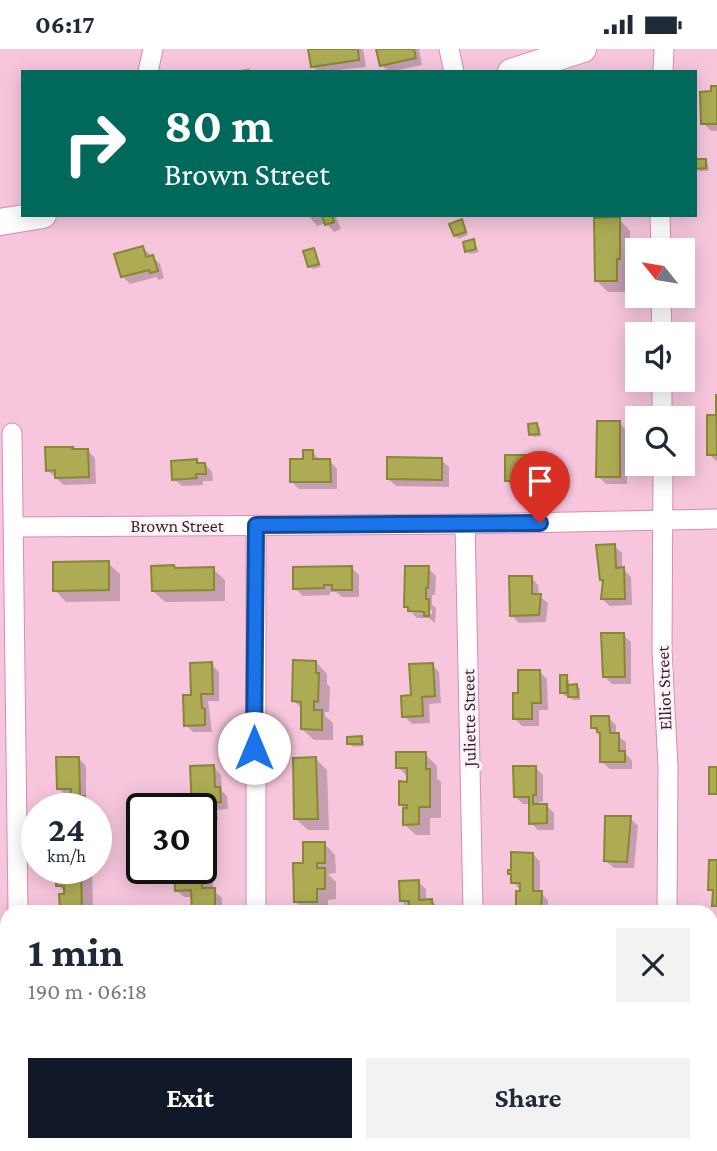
<!DOCTYPE html>
<html lang="en">
<head>
<meta charset="utf-8">
<style>
  body { margin:0; font-family:"Crimson Pro",serif; background:#f2f2f3; color:#1f2937; height:100vh; display:flex; flex-direction:column; font-size:26px; white-space:nowrap }
  * { box-sizing:border-box; margin:0 }
  p { font-size:23px; color:#747a83 }
  .icon { flex:none; width:38px; height:38px; fill:none; stroke:currentColor; stroke-width:2; stroke-linecap:round; stroke-linejoin:round }
  .map { position:relative; flex:1; overflow:hidden }
  .sheet { position:absolute; left:0px; top:856px; width:718px; height:247px; display:flex; flex-direction:column; background:#fff; border-radius:21px 21px 0 0; box-shadow:0 4px 18px #0003 }
  .sheet>* { flex:none }
  .banner { position:absolute; left:21px; top:21px; width:676px; height:147px; border-radius:0px; box-shadow:0 4px 18px #0003; background:#00695c; color:#fff; overflow:hidden }
  .needle { width:46px; rotate:300deg }
  .buttons { position:absolute; left:625px; top:189px; display:grid; gap:14px }
  .buttons a { display:grid; place-items:center; width:70px; height:70px; border-radius:0px; background:#fff; box-shadow:0 4px 18px #0003; font-size:35px }
  .speed { position:absolute; left:21px; top:744px; display:flex; gap:14px; font-size:35px; font-weight:700; text-align:center }
  .speed>* { display:grid; place-content:center; width:91px; height:91px; border-radius:50%; background:#fff; box-shadow:0 4px 18px #0003; line-height:1 }
  .speed small { font-size:18px; font-weight:400 }
  .speed .limit { border:4px solid #111; border-radius:10px; background:#fff; color:#111 }
  .pin { position:absolute; display:grid; place-items:center; width:60px; height:60px; color:#fff; margin:-72px -30px; border-radius:50% 50% 50% 0; rotate:-45deg; box-shadow:0 0 7px #0007 }
  .pin .icon { rotate:45deg }
  .me { position:absolute; width:77px; margin:-38px; rotate:0deg; stroke-linejoin:round; filter:drop-shadow(0 0 5px #0008) }
  .turn { display:flex; align-items:center; gap:24px; height:147px; padding:0 28px; font-size:32px }
  .turn .icon { width:91px; height:91px; stroke-width:2.5 }
  .turn b { display:block; font-size:49px; line-height:60px }
  .round { display:grid; place-items:center; flex:none; width:74px; height:74px; border-radius:0px; background:#f2f2f3 }
  .headline { display:flex; align-items:center; justify-content:space-between; height:119px; padding:0 28px }
  h1 { font-size:42px; font-weight:700; line-height:52px }
  .cta { display:flex; gap:14px; margin-top:auto; padding:14px 28px }
  .cta a { flex:1; height:80px; border-radius:0px; background:#111827; color:#fff; font-size:28px; font-weight:700; line-height:80px; text-align:center }
  .cta a+a { background:#f2f2f3; color:#1f2937 }
  .status { display:flex; justify-content:space-between; align-items:center; height:49px; padding:0 35px; background:#fff; direction:ltr }
  .status svg { height:19px; fill:currentColor }
  .map>svg:first-child { display:block }
  .shadow { fill:#0003 }
  .building { fill:#adac55; stroke:#888734; stroke-width:2 }
  .lines { fill:none; stroke-linecap:round; stroke-linejoin:round }
  .street-casing { stroke:#d88bb2; stroke-width:21 }
  .secondary-casing { stroke:#d88bb2; stroke-width:28 }
  .street { stroke:#fff; stroke-width:19 }
  .secondary { stroke:#fff; stroke-width:26 }
  .route-casing { stroke:#114b97; stroke-width:18 }
  .route { stroke:#1a73e8; stroke-width:12 }
  .labels { text-anchor:middle; stroke-width:6; stroke-linejoin:round; paint-order:stroke }
  .street-label { font-size:18px; fill:#3e1f2f; stroke:#fdf4f8 }
</style>
</head>
<body>
<div class="status"><b>06:17</b><svg viewBox="0 0 49 12"><path d="M0 12V9h3v3zM5 12V6h3v6zM10 12V3h3v9zM15 12V0h3v12zM26 1h20v11H26zM47 4h2v5h-2z"/></svg></div>
<div class="map">
<svg width="717" height="1102" viewBox="0 0 717 1102">
  <rect width="100%" height="100%" fill="#f7c6dd"/>
  <g class="shadow">
    <path d="M310,0H363L366,18L318,23L313,17Z"/>
    <path d="M378,0H419L422,16L388,23L382,16Z"/>
    <path d="M249,19L252,23H237V22Z"/>
    <path d="M717,38V82H711L703,74Z"/>
    <path d="M705,111L708,115L709,122H699L696,119Z"/>
    <path d="M308,166H335L341,180L334,183L326,174L317,177Z"/>
    <path d="M619,170L630,182L631,221H628V243H608L596,231Z"/>
    <path d="M461,172L468,186L458,190L455,186Z"/>
    <path d="M473,192L479,203L470,205L467,202Z"/>
    <path d="M143,199L160,215L164,229L159,231L156,228L130,235L122,227Z"/>
    <path d="M313,201L321,218L313,220L309,217Z"/>
    <path d="M709,367H717V413L709,405Z"/>
    <path d="M619,374L627,382V435H606L598,427Z"/>
    <path d="M537,376L540,379L541,387L534,388L531,385Z"/>
    <path d="M72,399L75,402H88L95,409L96,435L64,436L47,421Z"/>
    <path d="M312,403L320,411L330,412L337,420V440H299L292,433Z"/>
    <path d="M544,407L551,415V439H514L507,432Z"/>
    <path d="M441,411L449,418V438L396,437L388,430Z"/>
    <path d="M196,412L200,416L205,415L212,423L213,432H203V436L182,437L174,430Z"/>
    <path d="M614,497L622,504V519L631,528L632,556L610,557L602,550L604,533L602,530Z"/>
    <path d="M108,514L120,525V552L66,553L55,541Z"/>
    <path d="M153,519L213,520L225,531V552L165,553L153,542Z"/>
    <path d="M351,519L359,526V548H342L336,543H330V546L303,547L295,539Z"/>
    <path d="M428,519L436,527L435,546H432V556L436,559L435,574L429,569H417L412,564L432,565V561H409L405,557Z"/>
    <path d="M531,528L538,536L539,547L548,554L546,573L519,574L511,566Z"/>
    <path d="M623,586L631,593V635H612L604,627Z"/>
    <path d="M316,613L327,625V635L330,638L329,663H325V667L333,674V691H314L302,680V660L294,652Z"/>
    <path d="M211,615L219,623V652H208L212,683H193L186,676L193,648Z"/>
    <path d="M432,616L439,623L441,654L429,655L430,674L412,675L404,667Z"/>
    <path d="M539,622L547,630L548,661H539V677H522L514,669L520,646Z"/>
    <path d="M566,628L569,631V638L577,637L580,640V651H573L570,647H565L561,643Z"/>
    <path d="M609,669L616,676V686L626,693V705L632,712V720H610L602,713V686L592,678Z"/>
    <path d="M361,689L364,692V697L353,698L349,694Z"/>
    <path d="M425,705L437,717V730L441,733V769H430V786H416L404,775V759L400,755L409,729L398,718Z"/>
    <path d="M79,710L86,717V751L92,760H67V747L58,739Z"/>
    <path d="M316,710L327,721L329,781H308L296,770Z"/>
    <path d="M214,718L221,726L222,742L227,747L228,760L217,761L218,771H201V760Z"/>
    <path d="M535,719L543,726V753H539V756H546L554,764V781H538L531,774L530,755H523L515,747Z"/>
    <path d="M630,769L638,777L634,819H614L606,812Z"/>
    <path d="M324,794L335,806L336,824L328,825L336,833V850L328,851V863H306L296,853L305,815Z"/>
    <path d="M533,805L540,813V843L548,851V863H520L518,861L523,844L513,833V827L510,824Z"/>
    <path d="M205,815L213,823V841L222,849V863H193V848H184L176,841L189,825V819H201Z"/>
    <path d="M58,819H92L93,863H64L62,861L65,843L58,836Z"/>
    <path d="M418,833L426,840V852H432L439,860V863H411L402,852Z"/>
    <path d="M74,1096H114V1102H73Z"/>
    <path d="M197,1096H225V1102H199Z"/>
    <path d="M305,1096H337V1102H311Z"/>
  </g>
  <g class="building">
    <path d="M308,0H358L359,11L311,18Z"/>
    <path d="M376,0H414L416,9L380,17Z"/>
    <path d="M711,37H717V75H701L700,43L711,42Z"/>
    <path d="M695,110H706V119L695,120Z"/>
    <path d="M322,166H332L334,173L325,176Z"/>
    <path d="M620,168V210H617V232H595L594,169Z"/>
    <path d="M462,170L466,183L454,187L449,175Z"/>
    <path d="M474,190L476,200L465,203L463,193Z"/>
    <path d="M143,197L146,208L153,206L158,222L150,224L149,221L121,228L114,205Z"/>
    <path d="M314,199L319,215L308,218L303,202Z"/>
    <path d="M716,345L717,406H707V366H716Z"/>
    <path d="M597,372H620V428H596Z"/>
    <path d="M537,374L539,385L529,386L528,375Z"/>
    <path d="M45,398H73L72,400H88L89,428L55,429V421L46,422Z"/>
    <path d="M303,401H313V410H330L331,433H290V410H303Z"/>
    <rect x="505" y="406" width="39" height="26"/>
    <path d="M387,408L442,409V431L387,430Z"/>
    <path d="M197,410V414H205L206,425H196L197,429L172,431L171,412Z"/>
    <path d="M615,495L616,519L624,518L625,550H601L603,531H600L596,496Z"/>
    <path d="M109,512V541L53,542V513Z"/>
    <path d="M174,516L175,519L214,518V541L152,542L151,517Z"/>
    <path d="M352,517V541H332V536H324V539L293,540V518Z"/>
    <path d="M405,517H429L428,539H426V550H429V567H424V563L408,562V558H404Z"/>
    <path d="M509,527H532V545H541L539,566L510,567Z"/>
    <path d="M601,584H624L625,628H603Z"/>
    <path d="M293,611L316,612V624H319L318,653L314,652V661H322V681L301,680V653L292,652Z"/>
    <path d="M212,613L213,645H201L202,659L205,660V676L184,677L183,646H191L190,614Z"/>
    <path d="M433,614L435,647L422,648L423,667L402,668L401,647L411,646L409,615Z"/>
    <path d="M518,621H540L541,654H532V670H513V644H518Z"/>
    <rect x="560" y="626" width="7" height="18"/>
    <path d="M577,635L578,648H568V636Z"/>
    <path d="M591,667H609L610,684H619V702H625V713H600V684L597,683V679H591Z"/>
    <path d="M362,687V695H347V688Z"/>
    <path d="M396,703H426V720H430V758H419V775L403,776V759H407V756H399V732L407,733V719H396Z"/>
    <path d="M56,708H79L80,747H85V760H65V746H71V740H57Z"/>
    <path d="M316,708L318,770H294L293,709Z"/>
    <path d="M214,716L215,738H220L221,753L210,754L211,764H201V760H192L190,717Z"/>
    <path d="M513,717H536V746H533V755H547V774L529,775V748H514Z"/>
    <rect x="709" y="718" width="8" height="27"/>
    <path d="M605,767H631L627,813L604,812Z"/>
    <path d="M303,793H325V814H317V819H325V840H317V853H294L293,814H303Z"/>
    <path d="M511,803L533,804V842H542L541,861H516V842H520V834H511V825H508V821H511Z"/>
    <path d="M709,811H717V857H712L713,841H708Z"/>
    <path d="M201,814H206V832H202V839H215V863H192L191,841L175,842L174,823H187V819H201Z"/>
    <path d="M56,819H81L82,861L60,862L59,845H64V837H56Z"/>
    <path d="M419,831V851L432,850L433,863H409V852H400L399,832Z"/>
    <path d="M72,1096H103L102,1102H72Z"/>
    <rect x="195" y="1096" width="23" height="4"/>
  </g>
  <g class="lines">
    <g class="street-casing">
      <g id="street">
        <path d="M449,0L454,23"/>
        <path d="M148,23L153,0"/>
        <path d="M663,23L664,0"/>
        <path d="M660,166L661,201"/>
        <path d="M661,247L662,285"/>
        <path d="M662,331V369"/>
        <path d="M12,384L18,863"/>
        <path d="M663,415L662,602L668,718L667,863"/>
        <path d="M465,475L473,863"/>
        <path d="M256,476V863"/>
        <path d="M15,478L465,475L717,470"/>
        <path d="M21,1096V1102"/>
        <path d="M670,1096V1102"/>
        <path d="M257,1102V1096"/>
        <path d="M475,1102V1096"/>
      </g>
    </g>
    <g class="secondary-casing">
      <g id="secondary">
        <path d="M511,23L583,0"/>
        <path d="M0,173L43,166"/>
      </g>
    </g>
    <use href="#street" class="street"/>
    <use href="#secondary" class="secondary"/>
  </g>
  <g class="lines">
    <g class="route-casing">
      <path id="route" d="M254,699L256,476L540,474"/>
    </g>
    <use href="#route" class="route"/>
  </g>
  <g class="labels">
    <g class="street-label">
      <text x="177" y="483">Brown Street</text>
      <text transform="translate(664 639) rotate(-92)" y="6">Elliot Street</text>
      <text transform="translate(469 669) rotate(-91)" y="6">Juliette Street</text>
    </g>
  </g>
</svg>
<div class="buttons">
<a><svg class="needle" viewBox="-14 -14 28 28"><path d="M0-13l5 13h-10z" fill="#e53935"/><path d="M0 13l5-13h-10z" fill="#747a83"/></svg></a>
<a><svg class="icon" aria-label="sound" viewBox="0 0 24 24"><path d="M4 9h4l5-4v14l-5-4H4zM17 9q2 3 0 6"/></svg></a>
<a><svg class="icon" aria-label="search" viewBox="0 0 24 24"><circle cx="10" cy="10" r="6"/><path d="M15 15l6 6"/></svg></a>
</div>
<div class="speed"><div>24<small>km/h</small></div><div class="limit">30</div></div>
<div class="pin" style="left:540px;top:474px;background:#d93025"><svg class="icon" aria-label="arrive" viewBox="0 0 24 24"><path d="M6 21V4h12l-3 4 3 4H6"/></svg></div>
<svg class="me" style="left:254px;top:699px" viewBox="-20 -20 40 40"><circle r="19" fill="#fff"/><path d="M0-13L10 11 0 6-10 11z" fill="#1a73e8"/></svg>
<div class="banner">
<div class="turn"><svg class="icon" aria-label="right" viewBox="0 0 24 24"><path d="M7 20v-9h11M14 6l5 5-5 5"/></svg><div><b>80 m</b>Brown Street</div></div>
</div>
<section class="sheet">
<div class="headline"><div><h1>1 min</h1><p>190 m · 06:18</p></div><a class="round"><svg class="icon" aria-label="close" viewBox="0 0 24 24"><path d="M6 6l12 12M18 6L6 18"/></svg></a></div>
<div class="cta"><a>Exit</a><a>Share</a></div>
</section>
</div>
</body>
</html>
